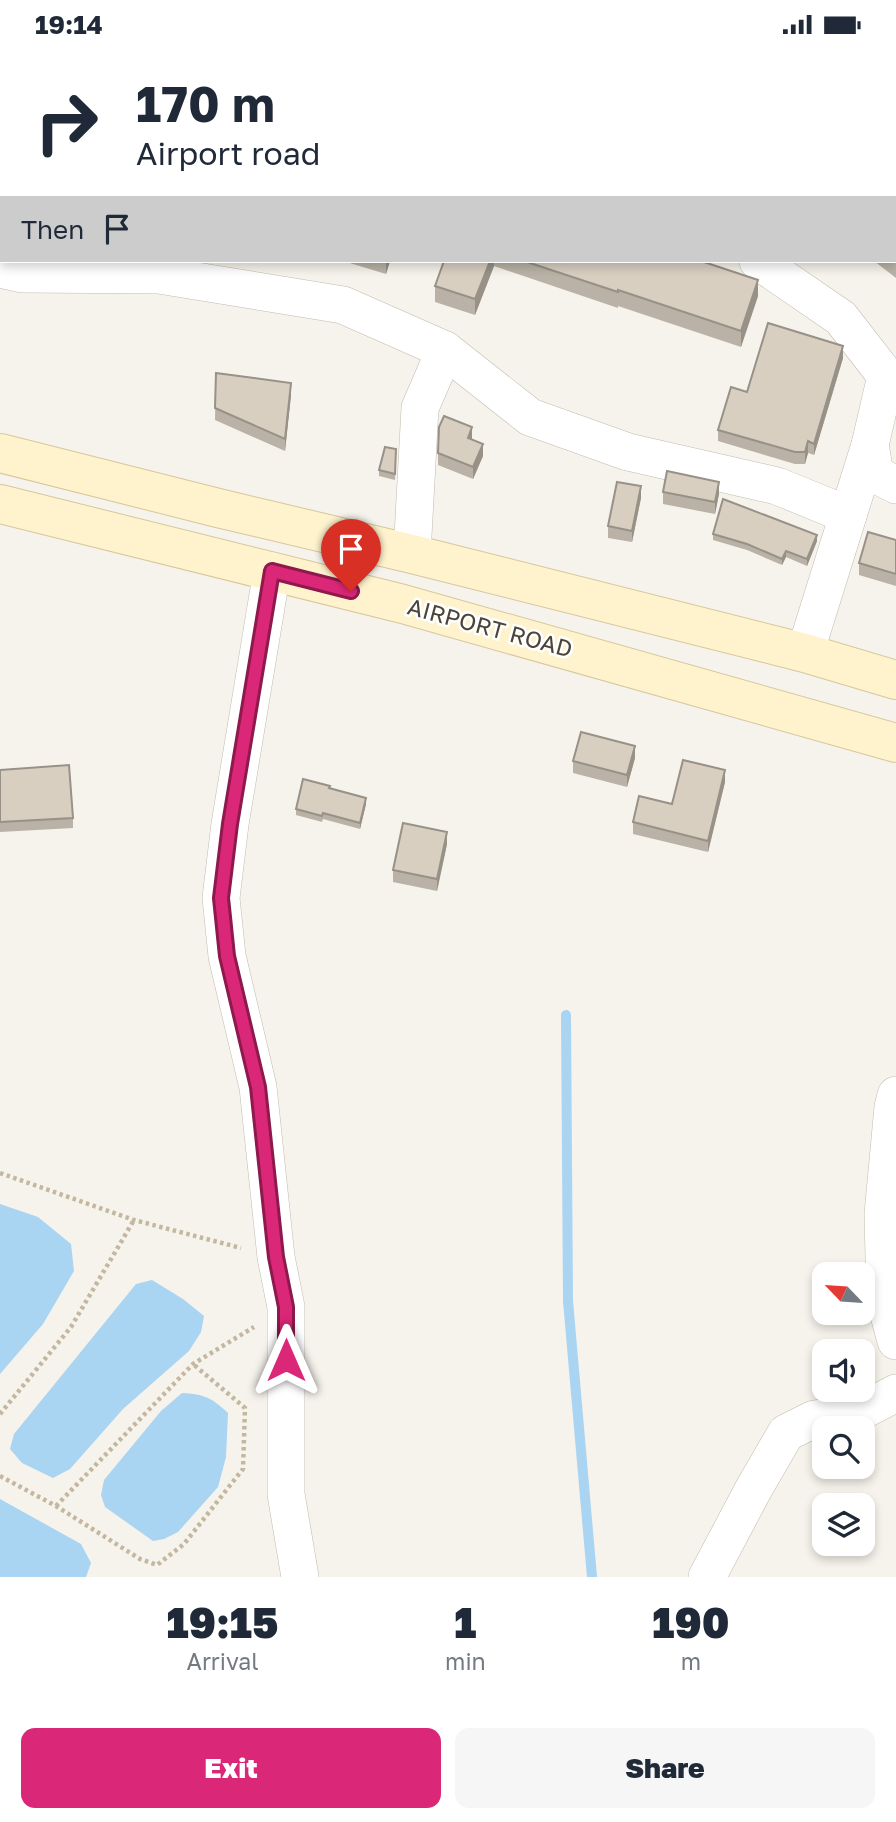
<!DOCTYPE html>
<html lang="en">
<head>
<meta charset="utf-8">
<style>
  body { margin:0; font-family:"Golos Text",sans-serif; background:#f6f6f7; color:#1f2937; height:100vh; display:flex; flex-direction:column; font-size:26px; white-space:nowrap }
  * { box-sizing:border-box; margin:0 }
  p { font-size:23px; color:#747a83 }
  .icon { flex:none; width:38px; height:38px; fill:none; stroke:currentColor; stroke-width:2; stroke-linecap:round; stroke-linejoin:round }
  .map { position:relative; height:1528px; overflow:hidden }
  .panel { display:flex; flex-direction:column; background:#fff; flex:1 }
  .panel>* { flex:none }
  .hud { position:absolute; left:0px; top:0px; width:896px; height:214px; box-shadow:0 4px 10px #0003; background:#fff; color:#1f2937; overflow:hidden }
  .needle { width:46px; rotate:295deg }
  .controls { position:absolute; left:812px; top:1213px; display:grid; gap:14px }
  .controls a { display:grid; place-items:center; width:63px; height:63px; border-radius:14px; background:#fff; box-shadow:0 4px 10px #0003; font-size:35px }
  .pin { position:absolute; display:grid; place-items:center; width:60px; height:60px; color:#fff; margin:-72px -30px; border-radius:50% 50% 50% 0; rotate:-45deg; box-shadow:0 0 7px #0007 }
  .pin .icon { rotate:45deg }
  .me { position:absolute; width:77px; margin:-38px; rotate:0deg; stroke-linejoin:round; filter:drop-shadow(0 0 5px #0008) }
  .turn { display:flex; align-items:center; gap:24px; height:147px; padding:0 21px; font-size:32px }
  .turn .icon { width:91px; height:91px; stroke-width:2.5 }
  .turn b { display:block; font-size:49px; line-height:60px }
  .then { display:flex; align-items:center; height:66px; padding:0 21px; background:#0003; gap:14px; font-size:26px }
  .eta { display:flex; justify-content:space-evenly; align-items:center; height:119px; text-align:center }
  .eta b { font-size:42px; font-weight:800; line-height:49px }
  .button { display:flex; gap:14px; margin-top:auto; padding:14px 21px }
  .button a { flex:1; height:80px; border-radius:14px; background:#db2777; color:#fff; font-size:28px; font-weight:800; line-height:80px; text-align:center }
  .button a+a { background:#f6f6f7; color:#1f2937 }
  .status { display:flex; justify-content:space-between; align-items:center; height:49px; padding:0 35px; background:#fff; direction:ltr }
  .status svg { height:19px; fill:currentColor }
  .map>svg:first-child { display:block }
  .water { fill:#a9d4f2 }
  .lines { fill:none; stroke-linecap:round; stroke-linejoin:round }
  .stream { stroke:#a9d4f2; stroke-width:10 }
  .street-casing { stroke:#c2bbae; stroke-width:38 }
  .secondary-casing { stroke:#d6c79b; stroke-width:40 }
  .path { stroke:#c4b79f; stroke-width:4.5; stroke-dasharray:3.5 3.5; stroke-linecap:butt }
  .street { stroke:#fff; stroke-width:37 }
  .secondary { stroke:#fff3cd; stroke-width:38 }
  .wall { fill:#bab2a6 }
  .shaded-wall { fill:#979187 }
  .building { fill:#d8cfc1; stroke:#979187; stroke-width:2 }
  .route-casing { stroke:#8e194d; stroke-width:18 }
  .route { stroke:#db2777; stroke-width:12 }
  .labels { text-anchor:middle; stroke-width:5; stroke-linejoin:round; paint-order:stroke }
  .street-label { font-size:23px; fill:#4b4439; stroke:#fff }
</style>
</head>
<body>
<div class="status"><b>19:14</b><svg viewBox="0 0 49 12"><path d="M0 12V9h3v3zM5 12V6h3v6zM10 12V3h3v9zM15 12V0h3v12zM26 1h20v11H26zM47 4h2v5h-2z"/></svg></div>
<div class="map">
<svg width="896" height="1528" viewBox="0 0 896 1528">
  <rect width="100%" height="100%" fill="#f6f3ec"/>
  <g class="water">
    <path d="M0,1155L38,1168L71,1195L74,1222L43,1275L0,1325Z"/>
    <path d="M152,1231L183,1250L204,1267L201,1283L189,1302L123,1360L70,1420L53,1429L22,1414L10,1400L14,1385L136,1235Z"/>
    <path d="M182,1344C204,1345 212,1349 228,1364L226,1408L218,1438L178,1483L164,1490L153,1492L105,1458L101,1446L104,1431L161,1362Z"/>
    <path d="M0,1450L81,1495L91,1514L86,1528H0Z"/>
  </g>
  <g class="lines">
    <path class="stream" d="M566,966L568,1252L592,1528"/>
    <g class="street-casing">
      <g id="street">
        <path d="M134,0L146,2"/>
        <path d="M479,2V0"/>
        <path d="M692,2L694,0"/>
        <path d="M758,212L841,269L886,327L870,396L805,604"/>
        <path d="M0,220L22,225L159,226L343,256L445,301L530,368L628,403L777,437L848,466"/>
        <path d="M870,396L875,425L896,436"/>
        <path d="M412,505L420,359L445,301"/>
        <path d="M272,522L230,775L221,849L227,907L258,1038L276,1208L286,1258V1445L300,1528"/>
        <path d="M896,1046L893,1058L883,1165L885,1251L896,1292"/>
        <path d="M707,1528L753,1441L786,1384L814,1370L858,1364L896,1344"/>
      </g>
    </g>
    <g class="secondary-casing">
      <g id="secondary">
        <path d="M0,404L218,459L412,505L805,604L896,631"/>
        <path d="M0,455L403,555L896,694"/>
      </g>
    </g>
    <g class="path">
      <path d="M0,1124L134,1171L241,1199"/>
      <path d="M0,1365L71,1278L134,1171"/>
      <path d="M0,1427L56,1457L140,1510L157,1516L184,1495L243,1420L245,1359L193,1315"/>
      <path d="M56,1457L193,1315L254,1278"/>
    </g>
    <use href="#street" class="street"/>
    <use href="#secondary" class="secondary"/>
  </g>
  <g class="wall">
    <path d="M0,0L2,2V169H0Z"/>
    <path d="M894,85L896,87V229L874,212H894Z"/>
    <path d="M343,212H390L386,225Z"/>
    <path d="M444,212H701L758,247L741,298L618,257V259L494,217L475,266L435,253V237Z"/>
    <path d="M843,309L814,406L808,404L805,415H795L718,392V381L747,343Z"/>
    <path d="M216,324L291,346L285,402L215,371Z"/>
    <path d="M472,391L483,407L473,430L438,416V404Z"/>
    <path d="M396,400L395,431L379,427V421Z"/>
    <path d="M663,443L719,445L715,465L663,455Z"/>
    <path d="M641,449L632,493L608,489V477Z"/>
    <path d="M713,485L817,492L807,517L786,508L782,516L747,501L713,491Z"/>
    <path d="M896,491V537L859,526V514Z"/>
    <path d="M635,709L627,738L573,724V712Z"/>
    <path d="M0,721L73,769V779L0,783Z"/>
    <path d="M725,733L708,803L633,785V773Z"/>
    <path d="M329,739L366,755L360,780L323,770L322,773L296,766V760Z"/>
    <path d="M447,795L437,842L393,833V821Z"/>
  </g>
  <g class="shaded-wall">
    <path d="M386,212H390L386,225Z"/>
    <path d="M490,212H494V217L475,266V250Z"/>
    <path d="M758,231V247L741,298V282Z"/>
    <path d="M843,297V309L814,406V395Z"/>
    <path d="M291,334V346L285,402V390Z"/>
    <path d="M472,378V390L468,401V389Z"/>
    <path d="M808,392V404L805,415V403Z"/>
    <path d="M483,395V407L473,430V418Z"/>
    <path d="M719,433V445L715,465V453Z"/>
    <path d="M641,437V449L632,493V482Z"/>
    <path d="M817,486V492L807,517V510Z"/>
    <path d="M786,502V508L782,516V510Z"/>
    <path d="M635,697V709L627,738V726Z"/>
    <path d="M725,721V733L708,803V792Z"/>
    <path d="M366,749V755L360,780V774Z"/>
    <path d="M447,783V795L437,842V830Z"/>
  </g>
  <g class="building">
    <path d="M0,0H13L23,2H2V156H0Z"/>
    <path d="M419,0H465L467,2H430Z"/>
    <rect x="530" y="0" width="127" height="2"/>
    <path d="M894,85L896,87V212L894,210Z"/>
    <path d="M444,212H490L475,250L435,237Z"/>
    <path d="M524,212H701L758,231L741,282L618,241V243Z"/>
    <path d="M768,274L843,297L814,395L808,392L805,403H795L718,381L731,338L747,343Z"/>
    <path d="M216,324L291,334L285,390L215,359Z"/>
    <path d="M444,367L472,378L468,389L483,395L473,418L438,404L439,378Z"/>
    <path d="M385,398L396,400L395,425L379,421Z"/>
    <path d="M667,422L719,433L715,453L663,443Z"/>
    <path d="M617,433L641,437L632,482L608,477Z"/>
    <path d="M723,450L817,486L807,510L786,502L782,510L747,495L713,485Z"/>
    <path d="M868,483L896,491V525L859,514Z"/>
    <path d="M581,683L635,697L627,726L573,712Z"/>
    <path d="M683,711L725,721L708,792L633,773L639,747L672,755Z"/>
    <path d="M69,716L73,769L0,773V721Z"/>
    <path d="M303,730L330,737L329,739L366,749L360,774L323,764L322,767L296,760Z"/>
    <path d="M403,774L447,783L437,830L393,821Z"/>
  </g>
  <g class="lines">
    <g class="route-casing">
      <path id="route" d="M286,1311V1258L276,1208L258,1038L227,907L221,849L230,775L272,522L351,542"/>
    </g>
    <use href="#route" class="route"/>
  </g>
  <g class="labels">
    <g class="street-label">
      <text transform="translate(490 579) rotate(15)" y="8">AIRPORT ROAD</text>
    </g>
  </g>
</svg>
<div class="controls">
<a><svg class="needle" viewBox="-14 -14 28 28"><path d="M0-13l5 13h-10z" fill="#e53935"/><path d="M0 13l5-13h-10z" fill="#747a83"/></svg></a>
<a><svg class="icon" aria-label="sound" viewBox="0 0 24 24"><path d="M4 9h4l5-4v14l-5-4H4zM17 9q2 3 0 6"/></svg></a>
<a><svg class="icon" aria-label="search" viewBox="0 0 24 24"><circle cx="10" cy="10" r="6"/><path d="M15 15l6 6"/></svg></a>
<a><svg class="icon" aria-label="layers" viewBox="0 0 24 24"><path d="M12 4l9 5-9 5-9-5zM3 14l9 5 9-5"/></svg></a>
</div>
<div class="pin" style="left:351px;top:542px;background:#d93025"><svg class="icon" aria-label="arrive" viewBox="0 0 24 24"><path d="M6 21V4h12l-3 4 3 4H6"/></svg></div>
<svg class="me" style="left:286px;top:1311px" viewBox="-20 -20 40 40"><path d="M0-17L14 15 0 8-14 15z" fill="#db2777" stroke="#fff" stroke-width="4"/></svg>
<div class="hud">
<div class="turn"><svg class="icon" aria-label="right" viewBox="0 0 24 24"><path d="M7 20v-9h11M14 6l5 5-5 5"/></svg><div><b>170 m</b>Airport road</div></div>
<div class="then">Then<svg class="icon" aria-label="arrive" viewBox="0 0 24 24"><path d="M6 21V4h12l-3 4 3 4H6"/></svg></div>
</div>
</div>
<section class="panel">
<div class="eta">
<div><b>19:15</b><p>Arrival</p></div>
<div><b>1</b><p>min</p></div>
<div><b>190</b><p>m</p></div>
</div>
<div class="button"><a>Exit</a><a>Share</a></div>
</section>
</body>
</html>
